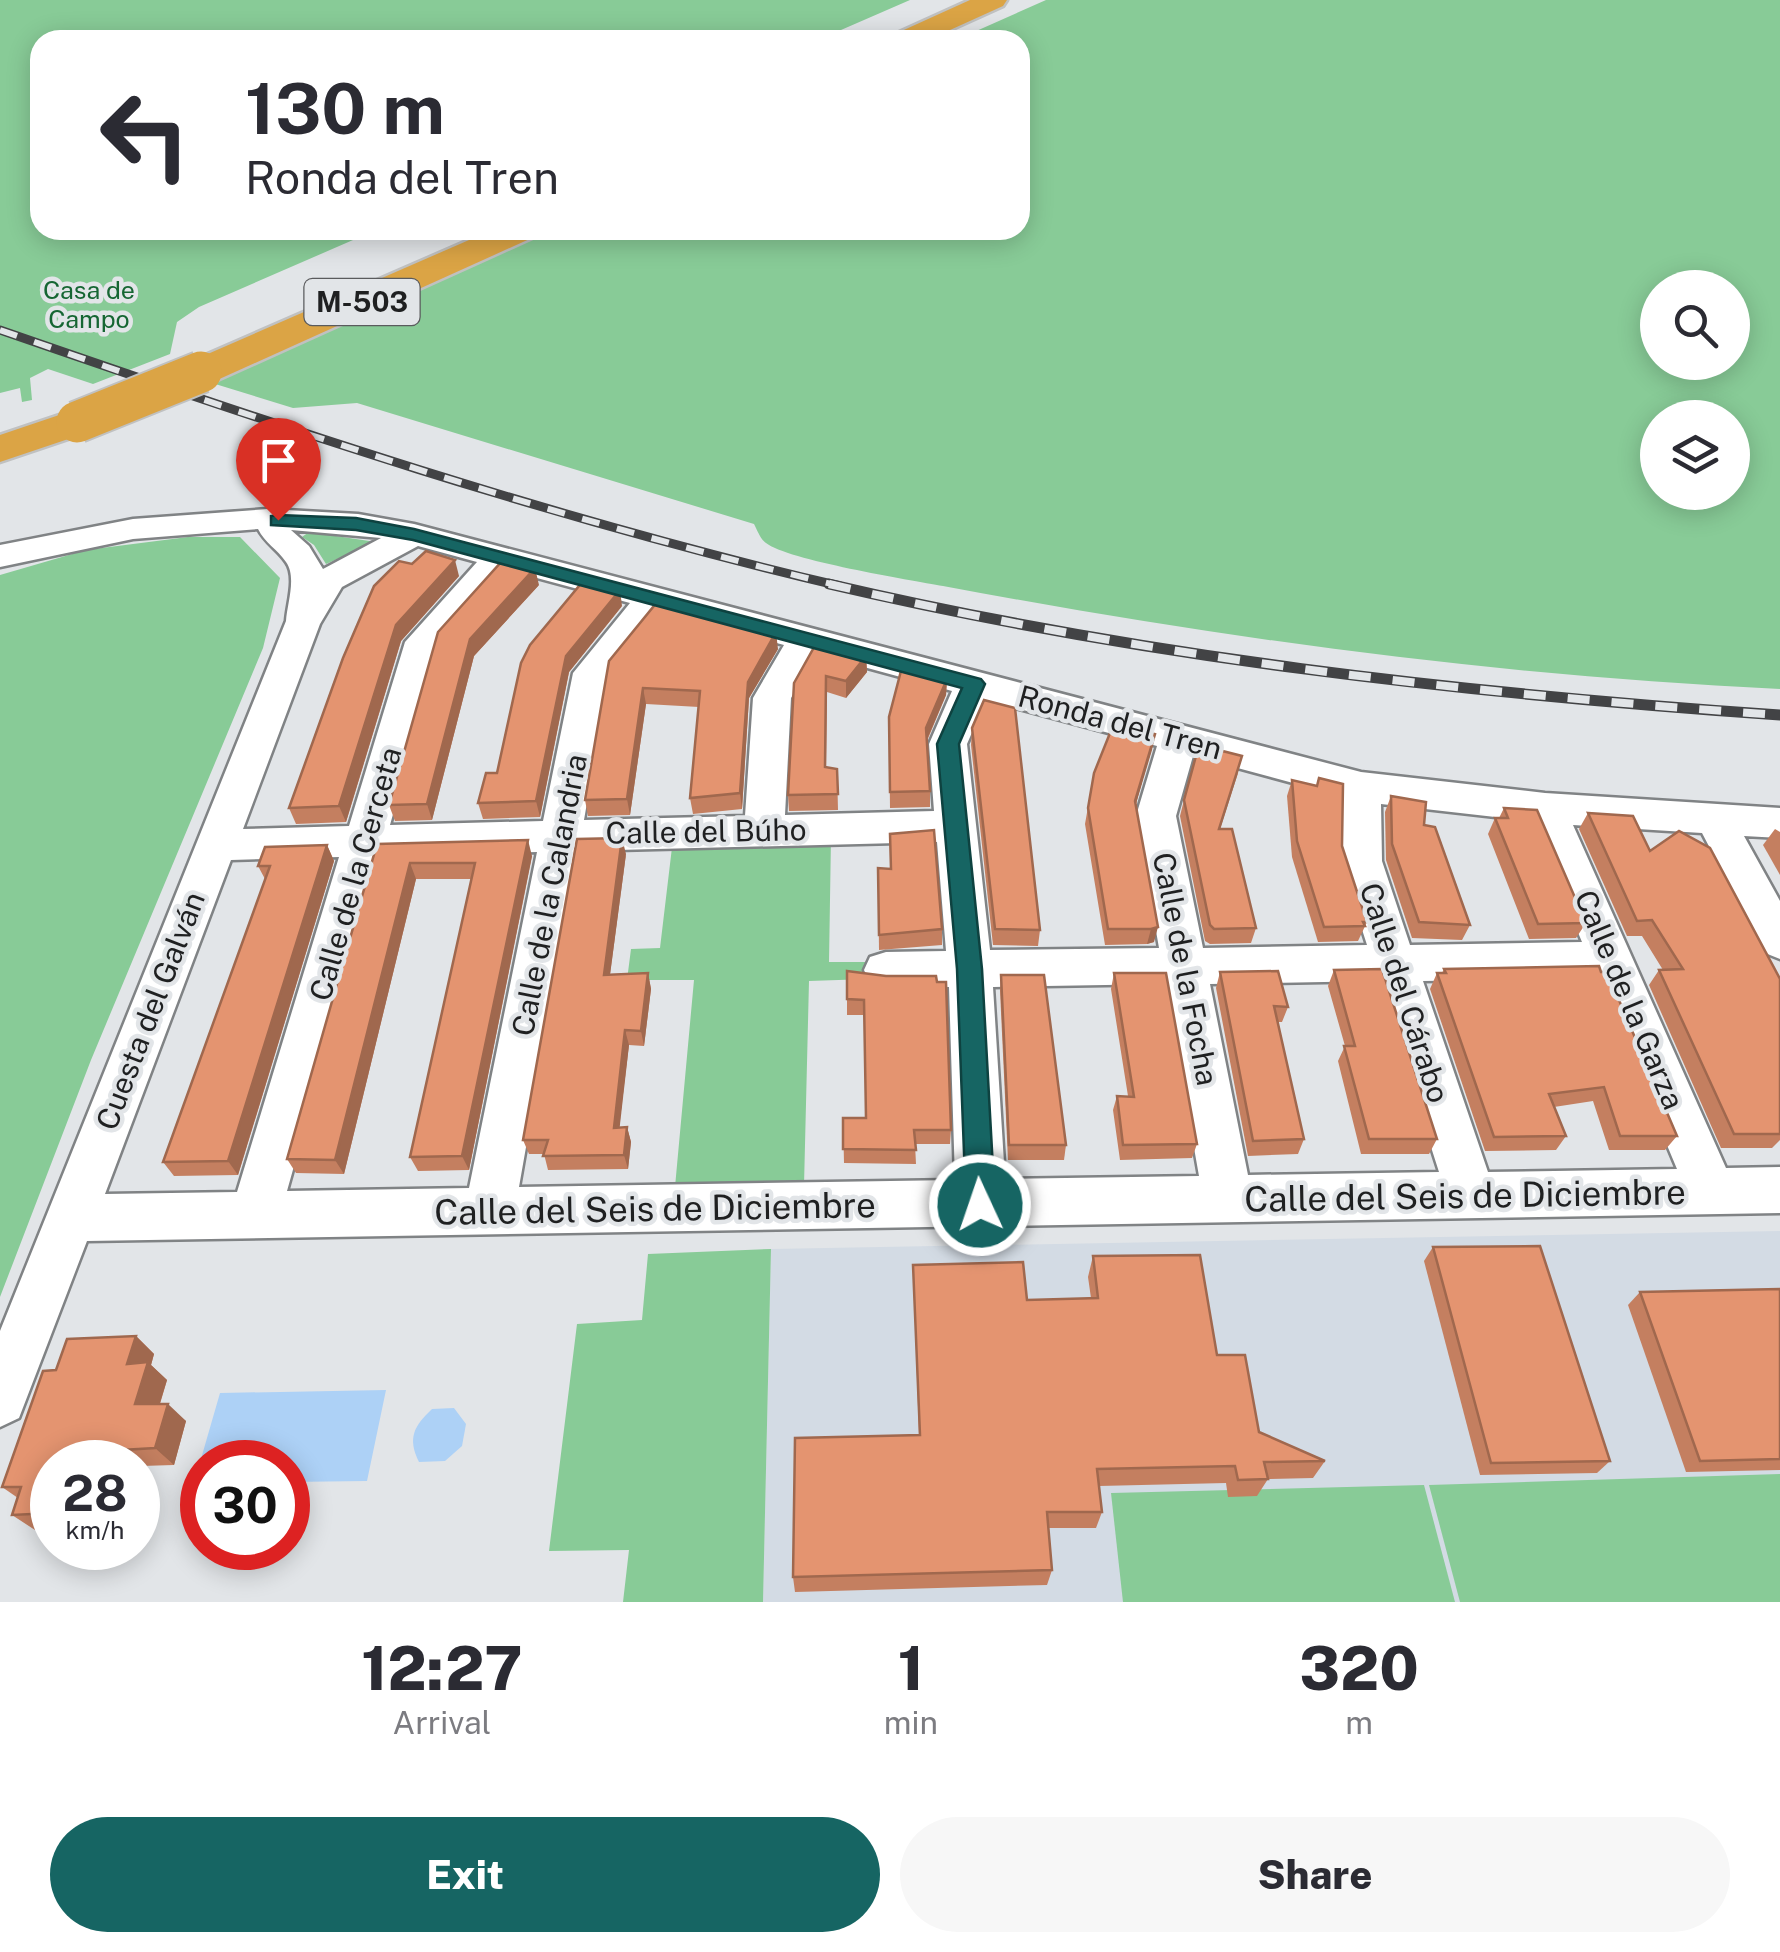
<!DOCTYPE html>
<html lang="en">
<head>
<meta charset="utf-8">
<style>
  body { margin:0; font-family:"Public Sans",sans-serif; background:#f7f7f7; color:#2b2b33; height:100vh; display:flex; flex-direction:column; font-size:38px; white-space:nowrap }
  * { box-sizing:border-box; margin:0 }
  p { font-size:32px; color:#7c7c81 }
  .icon { flex:none; width:55px; height:55px; fill:none; stroke:currentColor; stroke-width:2; stroke-linecap:round; stroke-linejoin:round }
  .map { position:relative; height:1602px; overflow:hidden }
  .sheet { display:flex; flex-direction:column; background:#fff; flex:1 }
  .sheet>* { flex:none }
  .banner { position:absolute; left:30px; top:30px; width:1000px; height:210px; border-radius:30px; box-shadow:0 5px 25px #0003; background:#fff; color:#2b2b33; overflow:hidden }
  .buttons { position:absolute; left:1640px; top:270px; display:grid; gap:20px }
  .buttons a { display:grid; place-items:center; width:110px; height:110px; border-radius:50%; background:#fff; box-shadow:0 5px 25px #0003; font-size:50px }
  .speed { position:absolute; left:30px; top:1440px; display:flex; gap:20px; font-size:50px; font-weight:700; text-align:center }
  .speed>* { display:grid; place-content:center; width:130px; height:130px; border-radius:50%; background:#fff; box-shadow:0 5px 25px #0003; line-height:1 }
  .speed small { font-size:25px; font-weight:400 }
  .speed .limit { border:15px solid #d22; background:#fff; color:#111 }
  .pin { position:absolute; display:grid; place-items:center; width:85px; height:85px; color:#fff; margin:-102px -42px; border-radius:50% 50% 50% 0; rotate:-45deg; box-shadow:0 0 10px #0007 }
  .pin .icon { rotate:45deg }
  .me { position:absolute; width:110px; margin:-55px; rotate:357deg; stroke-linejoin:round; filter:drop-shadow(0 0 8px #0008) }
  .turn { display:flex; align-items:center; gap:35px; height:210px; padding:0 50px; font-size:45px }
  .turn .icon { width:130px; height:130px; stroke-width:2.5 }
  .turn b { display:block; font-size:70px; line-height:85px }
  .eta { display:flex; justify-content:space-evenly; align-items:center; height:170px; text-align:center }
  .eta b { font-size:60px; font-weight:800; line-height:70px }
  .action { display:flex; gap:20px; margin-top:auto; padding:20px 50px }
  .action a { flex:1; height:115px; border-radius:60px; background:#166563; color:#fff; font-size:40px; font-weight:800; line-height:115px; text-align:center }
  .action a+a { background:#f7f7f7; color:#2b2b33 }
  .map>svg:first-child { display:block }
  .built { fill:#d3dbe4 }
  .green { fill:#88cb97; fill-rule:evenodd }
  .water { fill:#add1f6 }
  .lines { fill:none; stroke-linecap:round; stroke-linejoin:round }
  .minor-casing { stroke:#808385; stroke-width:5 }
  .highway-casing { stroke:#c0c1c1; stroke-width:5 }
  .minor { fill:#fff; fill-rule:evenodd }
  .highway { fill:#dba445; fill-rule:evenodd }
  .rail-far1-casing { stroke:#424345; stroke-width:9 }
  .rail-casing { stroke:#424345; stroke-width:11 }
  .rail-far1 { stroke:#e2e5e8; stroke-width:6; stroke-dasharray:18; stroke-linecap:butt }
  .rail { stroke:#e2e5e8; stroke-width:8; stroke-dasharray:22; stroke-linecap:butt }
  .highway-bridge-casing { stroke:#c0c1c1; stroke-width:45; stroke-linecap:butt }
  .highway-bridge { stroke:#dba445; stroke-width:41 }
  .wall { fill:#c47f60 }
  .shaded-wall { fill:#a0684e }
  .building { fill:#e49470; stroke:#a0684e; stroke-width:2.5 }
  .route { fill:#166563; stroke:#0e4240; stroke-width:2.5 }
  .labels { text-anchor:middle; stroke-width:9; stroke-linejoin:round; paint-order:stroke }
  .far-park-label { font-size:25px; fill:#166633; stroke:#e2e5e8 }
  .shield { fill:#e2e5e8; stroke:#5a5b5d; stroke-width:2.5 }
  .shield-label { font-size:28px; font-weight:bold; fill:#1f2021 }
  .street-label { font-size:30px; fill:#1f2021; stroke:#e2e5e8 }
  .near-street-label { font-size:35px; fill:#1f2021; stroke:#e2e5e8 }
</style>
</head>
<body>
<div class="map">
<svg width="1780" height="1602" viewBox="0 0 1780 1602">
  <rect width="100%" height="100%" fill="#e2e5e8"/>
  <path class="built" d="M1780,1231V1602H763L771,1249Z"/>
  <g class="green">
    <path d="M0,0H910L818,40H40V230H376L199,307L177,322L170,354L93,384L48,369L30,378L32,400L22,402L20,388L0,393Z"/>
    <path d="M1046,0H1780V689C1498,676 1220,638 943,586C910,580 787,560 766,543C761,540 757,530 754,524L357,403L293,408L212,383L546,230H1020V40H956ZM1658,288H1732V362H1658ZM1658,418H1732V492H1658Z"/>
    <path d="M309,532L376,542L326,564L314,545L302,537Z"/>
    <path d="M188,537H240L280,578L263,648L91,1060L0,1297V575L86,550Z"/>
    <path d="M831,837L829,962H868V979L809,981L804,1186L675,1187L694,980H627L631,949L660,948L673,839Z"/>
    <path d="M771,1249L763,1602H623L629,1550L549,1551L577,1324L642,1320L648,1254Z"/>
    <path d="M1780,1474V1602H1460L1429,1485Z"/>
    <path d="M1424,1485L1455,1602H1123L1111,1493Z"/>
  </g>
  <g class="water">
    <path d="M386,1390L367,1481L288,1482V1462H202V1483H194L220,1393Z"/>
    <path d="M454,1408L466,1424L462,1446L445,1461L419,1462C407,1438 414,1426 432,1409Z"/>
  </g>
  <g class="lines">
    <g class="minor-casing">
      <path id="minor" d="M268,509L358,514L414,524L1361,772L1545,793L1780,808V838L1744,836L1780,901V959L1765,953L1702,833L1573,825L1726,1168L1780,1167V1213L87,1241L19,1418L0,1427V1331L286,621C287,604 297,577 286,562C277,549 265,543 258,529L133,539L0,567V545L133,519ZM291,530L381,538L323,569L309,546ZM418,546L477,562L405,642L349,826L243,829L320,624L342,587ZM507,570L630,603L573,673L543,821L390,825L440,646ZM661,611L784,645L753,698L745,816L584,820L609,676ZM816,654L952,691L929,744L934,811L785,815L791,698ZM986,700L1157,746L1136,816L1159,948L990,950L967,744ZM1193,756L1341,796L1340,861L1367,945L1203,948L1176,816ZM1381,804L1531,821L1582,942L1410,945L1382,861ZM937,842L946,951L886,952L870,957L864,970L870,983L886,988L949,987L955,1180L519,1187L578,851ZM537,852L469,1188L287,1191L381,856ZM339,857L237,1192L105,1194L231,860ZM1597,978L1677,1169L1488,1172L1423,981ZM1378,981L1439,1172L1248,1175L1210,984ZM1165,984L1199,1176L1005,1179L993,987Z"/>
    </g>
    <g class="highway-casing">
      <g id="highway">
        <path d="M970,0H1007L1003,6L928,40H891L895,34Z"/>
        <path d="M492,230H540L534,237L215,381L201,384L187,381L181,372L187,363Z"/>
        <path d="M77,409L92,413L98,422L92,431L0,462V435Z"/>
      </g>
    </g>
    <use href="#minor" class="minor"/>
    <use href="#highway" class="highway"/>
    <g class="rail-far1-casing">
      <path id="rail-far1" d="M0,330C277,426 554,519 840,586"/>
    </g>
    <g class="rail-casing">
      <path id="rail" d="M829,584C1141,657 1460,693 1780,715"/>
    </g>
    <use href="#rail-far1" class="rail-far1"/>
    <use href="#rail" class="rail"/>
    <g class="highway-bridge-casing">
      <path id="highway-bridge" d="M77,422L201,372"/>
    </g>
    <use href="#highway-bridge" class="highway-bridge"/>
  </g>
  <g class="wall">
    <path d="M399,561L459,576L401,641L346,822L296,824L289,808Z"/>
    <path d="M539,585L474,656L432,820L395,821L389,805L438,632Z"/>
    <path d="M622,606L569,672L540,817L483,819L478,803L497,773L521,663Z"/>
    <path d="M778,649L749,698L742,809L693,814L690,798L699,707L646,704L630,815L588,816L585,800L609,661Z"/>
    <path d="M866,656L867,672L846,698L827,692L826,768L837,769L838,810L789,811L788,795L794,683Z"/>
    <path d="M947,679L946,695L927,741L930,791V807L890,808L889,717Z"/>
    <path d="M972,728L1040,930L1038,946L993,945L971,745Z"/>
    <path d="M1155,734L1136,804L1154,942L1147,944L1105,945L1085,824L1094,773Z"/>
    <path d="M1238,773L1220,829L1256,928L1251,943L1210,944L1205,941L1180,816L1184,800Z"/>
    <path d="M1292,780L1342,846L1367,922L1358,941L1318,942L1292,857L1287,796Z"/>
    <path d="M1391,796L1424,825L1470,925L1462,940L1412,938L1386,860L1385,812Z"/>
    <path d="M1504,808L1586,923L1576,938L1529,939L1488,834L1495,818H1499Z"/>
    <path d="M1588,813L1650,851L1780,979V1140L1772,1148H1721L1649,985L1659,970H1663L1642,936H1627L1579,829Z"/>
    <path d="M1775,829L1780,832V875L1763,845Z"/>
    <path d="M377,844L532,856L469,1170L418,1171L410,1157L472,879H416L344,1174L296,1173L287,1159Z"/>
    <path d="M327,845L334,861L238,1175L174,1176L163,1162L265,879L258,866Z"/>
    <path d="M626,854L610,974L648,973L651,989L644,1046L629,1045L619,1127H627L631,1142L628,1169L548,1170L544,1154H529L523,1140Z"/>
    <path d="M878,868L942,929V945L879,950Z"/>
    <path d="M1444,969L1677,1136L1665,1150H1609L1593,1101L1554,1107L1566,1136L1556,1150L1485,1151L1430,989L1437,973H1442Z"/>
    <path d="M1334,970L1437,1139L1429,1154H1361L1338,1061L1345,1046L1328,986Z"/>
    <path d="M847,971L951,1130L950,1144H915L916,1164L844,1163L843,1118H866L864,1015H847Z"/>
    <path d="M1220,972L1288,1007L1282,1022H1278L1304,1139L1298,1154L1248,1156L1216,988Z"/>
    <path d="M1114,973L1197,1144L1192,1158L1120,1160L1113,1110L1117,1096H1128L1111,989Z"/>
    <path d="M1001,975L1066,1145L1064,1160H1008L1000,991Z"/>
    <path d="M1433,1247L1610,1461L1597,1473L1480,1475L1424,1261Z"/>
    <path d="M1093,1256L1217,1355L1259,1432L1325,1461L1313,1478L1268,1479L1257,1496L1228,1497L1226,1483L1099,1486L1102,1512L1096,1528H1048L1052,1570L1047,1585L795,1592L793,1577L919,1435L913,1265L1027,1300L1091,1298L1088,1277Z"/>
    <path d="M1780,1289V1470L1686,1472L1628,1305L1640,1292Z"/>
    <path d="M136,1336L154,1354L151,1365L167,1380L160,1404L186,1421L174,1465L141,1466L138,1480V1462H52V1529L35,1530L12,1515L18,1498L2,1487L56,1370Z"/>
  </g>
  <g class="shaded-wall">
    <path d="M455,560L459,576L401,641L346,822L339,806L396,625Z"/>
    <path d="M535,568L539,585L474,656L432,820L427,804L470,639Z"/>
    <path d="M620,590L622,606L569,672L540,817L536,801L566,656Z"/>
    <path d="M776,632L778,649L749,698L742,809L740,793L748,682Z"/>
    <path d="M866,656L867,672L846,698V681Z"/>
    <path d="M947,679L946,695L925,744L926,728Z"/>
    <path d="M643,688L646,704L630,815L627,799Z"/>
    <path d="M1155,734L1152,750L1132,817L1135,801Z"/>
    <path d="M622,838L626,854L608,990L604,975Z"/>
    <path d="M528,840L532,856L469,1170L462,1156Z"/>
    <path d="M327,845L334,861L238,1175L228,1161Z"/>
    <path d="M410,863L416,879L344,1174L335,1160Z"/>
    <path d="M1158,927L1154,942L1147,944L1151,929Z"/>
    <path d="M648,973L651,989L644,1046L641,1031Z"/>
    <path d="M625,1030L629,1045L618,1142L614,1128Z"/>
    <path d="M627,1127L631,1142L628,1169L624,1155Z"/>
    <path d="M136,1336L154,1354L151,1365L167,1380L154,1422L135,1404L127,1364Z"/>
    <path d="M168,1404L186,1421L174,1465L155,1448Z"/>
    <path d="M122,1450L137,1462H118Z"/>
    <path d="M138,1463L141,1466L138,1480Z"/>
  </g>
  <g class="building">
    <path d="M426,551L455,560L396,625L339,806L289,808L343,658L374,586L399,561L412,564Z"/>
    <path d="M503,560L535,568L470,639L427,804L389,805L438,632Z"/>
    <path d="M584,580L620,590L566,656L536,801L478,803L486,773H497L521,663L530,645Z"/>
    <path d="M658,601L776,632L748,682L740,793L690,798L700,691L643,688L627,799L585,800L609,661Z"/>
    <path d="M817,642L866,656L846,681L826,676L825,767L837,769L838,794L788,795L794,683Z"/>
    <path d="M902,667L947,679L926,728L930,791L890,792L889,717Z"/>
    <path d="M984,700L1015,708L1040,930L995,929L972,728Z"/>
    <path d="M1114,723L1155,734L1135,801L1158,927L1151,929H1108L1088,808L1094,773Z"/>
    <path d="M1199,745L1242,756L1219,829H1232L1256,928L1214,929L1210,925L1184,800Z"/>
    <path d="M1319,778L1343,784L1342,846L1367,922H1363L1365,926L1324,927L1297,841L1292,780L1317,786Z"/>
    <path d="M1391,796L1426,802L1424,825L1435,827L1470,925L1419,922L1392,844Z"/>
    <path d="M1504,808L1537,810L1586,923L1538,924L1495,818H1508Z"/>
    <path d="M1588,813L1633,816L1650,851L1679,831L1710,848L1780,979V1134H1734L1659,970L1683,969L1652,920L1637,921Z"/>
    <path d="M934,830L942,929L879,935L878,868L891,869L890,834Z"/>
    <path d="M622,838L604,975L648,973L641,1031L625,1030L614,1128L627,1127L624,1155L543,1156L548,1140H523L577,839Z"/>
    <path d="M528,840L462,1156L410,1157L475,863H410L335,1160L287,1159L377,844Z"/>
    <path d="M327,845L228,1161L163,1162L270,866H258L265,847Z"/>
    <path d="M1599,966L1601,972H1607L1677,1136H1620L1604,1087L1549,1094L1566,1136L1494,1137L1437,973H1446L1444,969Z"/>
    <path d="M1382,969L1437,1139H1369L1344,1046H1355L1334,970Z"/>
    <path d="M847,971L886,976H936L937,982H946L951,1130H914L916,1150L843,1149V1118H866L864,1000L847,999Z"/>
    <path d="M1278,971L1288,1007L1274,1006L1304,1139L1253,1141L1220,972Z"/>
    <path d="M1114,973H1166L1197,1144L1123,1145L1117,1096L1134,1097Z"/>
    <path d="M1001,975H1044L1066,1145H1009Z"/>
    <path d="M1540,1246L1610,1461L1491,1463L1433,1247Z"/>
    <path d="M1200,1255L1217,1355H1245L1259,1432L1325,1461L1264,1462L1268,1479L1238,1480L1235,1466L1097,1469L1102,1512H1047L1052,1570L793,1577L795,1438L920,1435L913,1265L1023,1262L1027,1300L1098,1298L1093,1256Z"/>
    <path d="M1780,1289V1459L1700,1461L1640,1292Z"/>
    <path d="M136,1336L127,1364L148,1362L135,1404H168L155,1448L122,1450L118,1462H52V1513L12,1515L21,1487H2L43,1371L56,1370L67,1339Z"/>
  </g>
  <path class="route" d="M278,515L356,518L414,529L981,679L985,684L959,744L982,969L995,1205L991,1215L980,1219L970,1215L966,1205L957,969L937,744L962,688L413,540L356,530L271,525V516Z"/>
  <g class="labels">
    <g class="far-park-label">
      <text x="89" y="299">Casa de<tspan x="89" dy="29">Campo</tspan></text>
    </g>
    <rect class="shield" x="304.5" y="279" width="115" height="46" rx="8"/>
    <g class="shield-label">
      <text x="362" y="312">M-503</text>
    </g>
    <g class="street-label">
      <text transform="translate(1120 723) rotate(15)" y="10">Ronda del Tren</text>
      <text transform="translate(706 832) rotate(-1)" y="10">Calle del Búho</text>
      <text transform="translate(356 874) rotate(-74)" y="10">Calle de la Cerceta</text>
      <text transform="translate(550 895) rotate(-79)" y="10">Calle de la Calandria</text>
      <text transform="translate(1185 969) rotate(79)" y="10">Calle de la Focha</text>
      <text transform="translate(1404 993) rotate(72)" y="10">Calle del Cárabo</text>
      <text transform="translate(1629 1000) rotate(67)" y="10">Calle de la Garza</text>
      <text transform="translate(151 1011) rotate(-69)" y="10">Cuesta del Galván</text>
    </g>
    <g class="near-street-label">
      <text transform="translate(1465 1196) rotate(-1)" y="12">Calle del Seis de Diciembre</text>
      <text transform="translate(655 1209) rotate(-1)" y="12">Calle del Seis de Diciembre</text>
    </g>
  </g>
</svg>
<div class="buttons">
<a><svg class="icon" aria-label="search" viewBox="0 0 24 24"><circle cx="10" cy="10" r="6"/><path d="M15 15l6 6"/></svg></a>
<a><svg class="icon" aria-label="layers" viewBox="0 0 24 24"><path d="M12 4l9 5-9 5-9-5zM3 14l9 5 9-5"/></svg></a>
</div>
<div class="speed"><div>28<small>km/h</small></div><div class="limit">30</div></div>
<div class="pin" style="left:278px;top:520px;background:#d93025"><svg class="icon" aria-label="arrive" viewBox="0 0 24 24"><path d="M6 21V4h12l-3 4 3 4H6"/></svg></div>
<svg class="me" style="left:980px;top:1205px" viewBox="-20 -20 40 40"><circle r="17" fill="#166563" stroke="#fff" stroke-width="3"/><path d="M0-11L8 9 0 5-8 9z" fill="#fff"/></svg>
<div class="banner">
<div class="turn"><svg class="icon" aria-label="left" viewBox="0 0 24 24"><path d="M17 20v-9H6M10 6l-5 5 5 5"/></svg><div><b>130 m</b>Ronda del Tren</div></div>
</div>
</div>
<section class="sheet">
<div class="eta">
<div><b>12:27</b><p>Arrival</p></div>
<div><b>1</b><p>min</p></div>
<div><b>320</b><p>m</p></div>
</div>
<div class="action"><a>Exit</a><a>Share</a></div>
</section>
</body>
</html>
